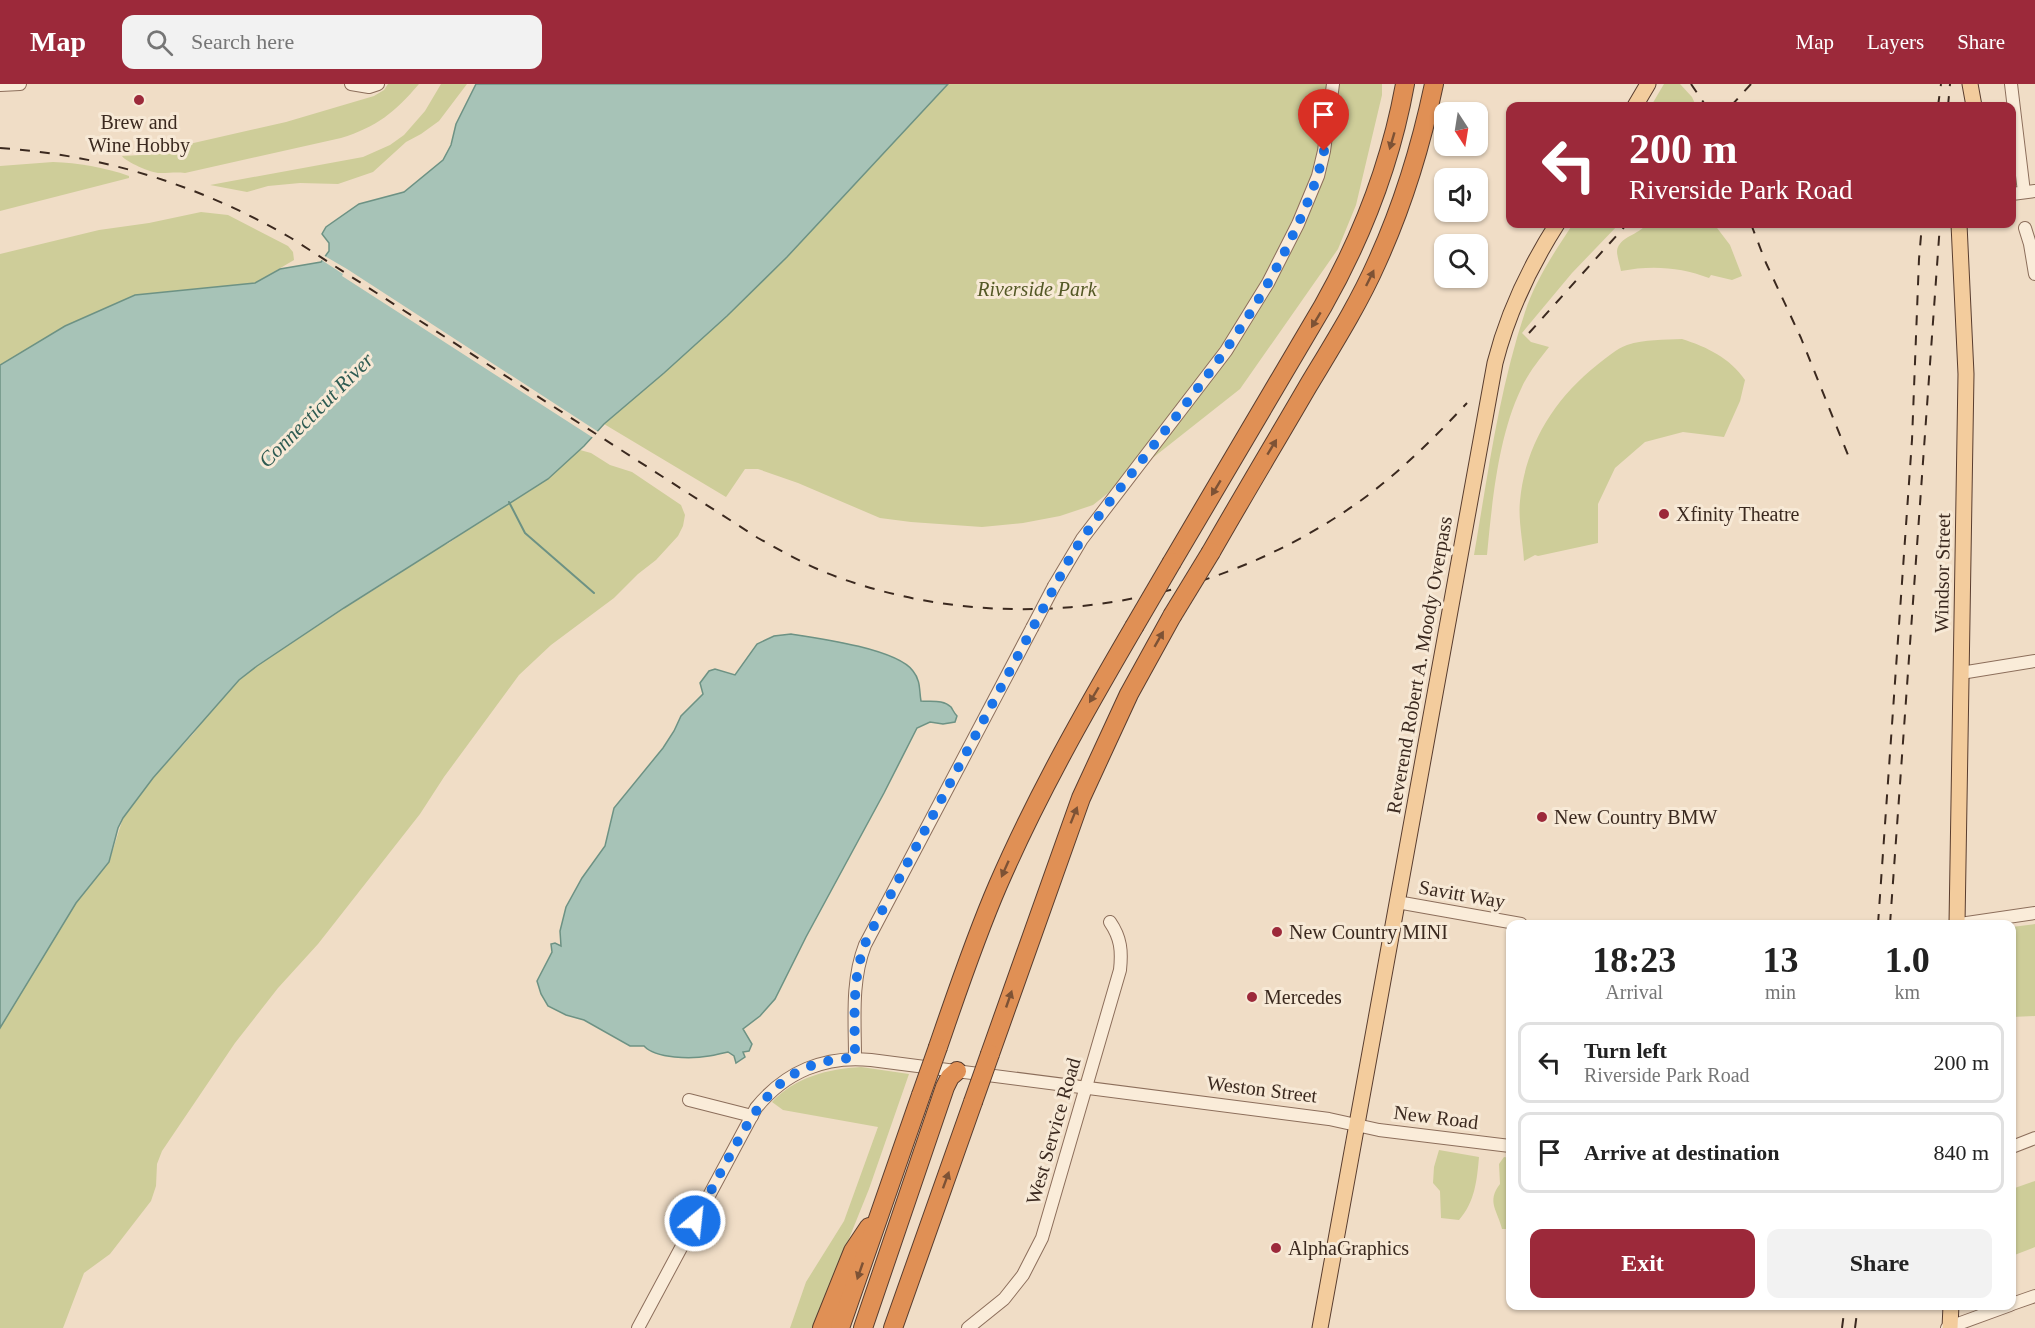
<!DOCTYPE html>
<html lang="en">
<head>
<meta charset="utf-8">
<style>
  body { margin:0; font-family:"Times New Roman",serif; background:#f2f2f2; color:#222; height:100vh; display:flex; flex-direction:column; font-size:22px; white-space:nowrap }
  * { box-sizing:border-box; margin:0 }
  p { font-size:20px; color:#767676 }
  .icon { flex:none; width:33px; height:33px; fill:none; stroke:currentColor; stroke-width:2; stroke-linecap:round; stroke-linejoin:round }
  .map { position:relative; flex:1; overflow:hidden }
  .drawer { position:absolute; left:1506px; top:836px; width:510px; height:390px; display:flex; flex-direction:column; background:#fff; border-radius:12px; box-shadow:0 2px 4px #0004 }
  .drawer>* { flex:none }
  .guide { position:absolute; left:1506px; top:18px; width:510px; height:126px; border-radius:12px; box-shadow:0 2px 4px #0004; background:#9c293a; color:#fff; overflow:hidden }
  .needle { width:39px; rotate:168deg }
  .fabs { position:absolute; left:1434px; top:18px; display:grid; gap:12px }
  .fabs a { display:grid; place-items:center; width:54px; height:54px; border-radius:12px; background:#fff; box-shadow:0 2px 4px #0004; font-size:30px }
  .pin { position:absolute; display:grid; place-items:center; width:51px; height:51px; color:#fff; margin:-62px -26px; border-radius:50% 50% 50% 0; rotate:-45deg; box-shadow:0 0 6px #0007 }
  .pin .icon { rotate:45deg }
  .me { position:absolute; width:66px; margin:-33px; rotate:28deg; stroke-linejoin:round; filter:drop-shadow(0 0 4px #0008) }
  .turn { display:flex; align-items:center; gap:21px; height:126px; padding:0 24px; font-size:27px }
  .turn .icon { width:78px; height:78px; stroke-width:2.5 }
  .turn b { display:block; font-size:42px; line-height:51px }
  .eta { display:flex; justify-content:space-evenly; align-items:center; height:102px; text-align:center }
  .eta b { font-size:36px; font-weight:700; line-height:42px }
  .button { display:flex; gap:12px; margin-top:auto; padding:12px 24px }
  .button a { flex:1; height:69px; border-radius:12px; background:#9c293a; color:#fff; font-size:24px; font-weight:700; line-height:69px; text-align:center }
  .button a+a { background:#f2f2f2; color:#222 }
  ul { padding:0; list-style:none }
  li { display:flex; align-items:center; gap:18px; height:81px; margin:0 12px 9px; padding:0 12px; border:3px solid #e0e0e0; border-radius:12px }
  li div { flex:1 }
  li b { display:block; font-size:22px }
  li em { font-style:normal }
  header { display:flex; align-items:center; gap:36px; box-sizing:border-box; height:84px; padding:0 30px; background:#9c293a; color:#fff }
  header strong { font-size:28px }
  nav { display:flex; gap:33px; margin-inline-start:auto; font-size:21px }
  .search { width:420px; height:54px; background:#f2f2f2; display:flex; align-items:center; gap:15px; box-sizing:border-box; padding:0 21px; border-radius:12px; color:#767676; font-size:22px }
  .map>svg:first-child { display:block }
  .green { fill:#cecd99 }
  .water { fill:#a7c3b7; stroke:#6d9284; stroke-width:1.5 }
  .pier { fill:#f0ddc6 }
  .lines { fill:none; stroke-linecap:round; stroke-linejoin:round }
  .stream { stroke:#6d9284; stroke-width:2 }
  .minor-casing { stroke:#8c6e5b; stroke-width:14 }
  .major-casing { stroke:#593d2f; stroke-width:17 }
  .highway-casing { stroke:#593d2f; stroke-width:20 }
  .minor { stroke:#faecd9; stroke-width:12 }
  .major { stroke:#f3cc9d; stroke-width:15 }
  .highway { stroke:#e09055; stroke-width:18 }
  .rail { stroke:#3b291f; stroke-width:2; stroke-dasharray:10 10; stroke-linecap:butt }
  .minor-bridge-casing { stroke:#8c6e5b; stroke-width:14; stroke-linecap:butt }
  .highway-bridge-casing { stroke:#593d2f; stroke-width:20; stroke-linecap:butt }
  .minor-bridge { stroke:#faecd9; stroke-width:12 }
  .highway-bridge { stroke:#e09055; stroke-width:18 }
  .oneway { fill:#7d5235 }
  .route { stroke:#1a73e8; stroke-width:10; stroke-dasharray:0 18 }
  .poi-dot { fill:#9c293a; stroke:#f7e9d6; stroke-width:2 }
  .labels { text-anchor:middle; stroke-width:6; stroke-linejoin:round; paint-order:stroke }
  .poi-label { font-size:20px; fill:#3b291f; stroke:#f7e9d6; text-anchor:start }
  .park-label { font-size:20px; font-style:italic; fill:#535825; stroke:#f7e9d6 }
  .street-label { font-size:20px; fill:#3b291f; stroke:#f7e9d6 }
  .water-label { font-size:21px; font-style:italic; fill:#2e5b52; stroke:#f7e9d6 }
</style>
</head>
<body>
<header>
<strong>Map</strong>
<div class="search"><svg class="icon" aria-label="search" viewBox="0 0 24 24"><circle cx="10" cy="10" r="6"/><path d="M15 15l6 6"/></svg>Search here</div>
<nav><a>Map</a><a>Layers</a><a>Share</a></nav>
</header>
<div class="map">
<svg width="2035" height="1244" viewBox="0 0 2035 1244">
  <rect width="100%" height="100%" fill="#f0ddc6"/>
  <g class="green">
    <path d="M388,0H419C395,28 377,43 341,54L185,89C176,88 170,89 161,89C153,90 126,78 122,72L141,71L286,38L374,12L384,6Z"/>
    <path d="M441,0H467L439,37L421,50L406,58L373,88L338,100L300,99L268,102L247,108L210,101L363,73L390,61L404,51L425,27Z"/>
    <path d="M904,0H1382V11L1356,121L1338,165L1240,305L1093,421L1060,432L1023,439L982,443L911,438L880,434L798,399L758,385H745L726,413L604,340L622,325Z"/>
    <path d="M1664,0H1680L1692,13L1696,22H1651Z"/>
    <path d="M53,78C78,79 104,83 129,92V94L0,127V82Z"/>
    <path d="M201,128L228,131L288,162L293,168L294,176L255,199L135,211L65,242L0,281V170L99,146L149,139Z"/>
    <path d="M1573,140H1619L1572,189L1522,249L1531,258L1549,263C1539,276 1528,289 1521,305C1498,353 1492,419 1487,471H1474C1488,390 1499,306 1525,228C1535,197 1555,167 1573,140Z"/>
    <path d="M1646,140H1714L1730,161L1742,192L1732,196L1711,191L1709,194C1681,183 1651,181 1621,187C1620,181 1617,173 1617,167C1619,152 1640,151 1646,140Z"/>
    <path d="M1682,255C1707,263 1730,274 1745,296L1740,317L1724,353L1683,348L1645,358L1615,384L1598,420V459L1538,472L1535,471L1524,477C1523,458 1518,436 1520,417C1525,362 1554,315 1597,281C1606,274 1616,265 1627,261C1645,255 1664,256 1682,255Z"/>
    <path d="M580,366L591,369L610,381L632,388L681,421L685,431L683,442L678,452L656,476L638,490L614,514L551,561L519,591L444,693L420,730L318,860L278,904L235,959L162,1067L157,1080L156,1102L151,1117L110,1170L84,1189L63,1244H0V944L76,819L109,778L123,734L153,694L193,650L215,622L239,596L257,582L345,524L393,494L435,465L449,459L489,430L530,407Z"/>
    <path d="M2035,840V932L2012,933V843Z"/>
    <path d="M861,983L909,990L869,1105L813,1244H790L806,1198L844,1137L878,1043L783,1026L772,1018C795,993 828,985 861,983Z"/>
    <path d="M1439,1066L1479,1073C1477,1096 1475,1118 1459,1136L1441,1134L1440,1107L1433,1099L1434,1083Z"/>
    <path d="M1504,1073L1510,1074V1145H1502C1498,1127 1486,1118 1500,1100L1499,1080Z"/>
    <path d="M2035,1097V1163L2012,1172V1105Z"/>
  </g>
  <g class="water">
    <path d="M476,0H948L787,173L727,232L664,289L604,340L584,362L548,395L344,524L257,582L239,596L153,694L123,734L118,744L109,778L76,819L0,944V281L65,242L135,211L255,199L280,185L321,178L329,167V159L322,150L326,143L359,120L404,108L443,76L451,61L456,40Z"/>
    <path d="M791,550C818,554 897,565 913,587C921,597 919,606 921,617C931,618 943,615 951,623C953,626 954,629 957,632L955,638L943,640L930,638L917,644L884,709L806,853L775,915L760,932L743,945L752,960L749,967L743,968L745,973L736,979L734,972L728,968C722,969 716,971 709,972C692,975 656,975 644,962H630L584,936L566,931L548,922L541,910L537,897L552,868L551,860L555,859L561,862L560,847L566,823L582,794L605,762L614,724L663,664L674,647L681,632L703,610L700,599L709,587L715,585L735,591L757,560L774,552Z"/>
  </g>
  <path class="pier" d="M323,171L347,185L600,349L595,355L342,192L343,190L320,175Z"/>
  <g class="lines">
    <path class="stream" d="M509,418L525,449L594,509"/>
    <g class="minor-casing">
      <g id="minor">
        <path d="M351,0L369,3L378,0"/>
        <path d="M2011,0L2024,108"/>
        <path d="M0,1L20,0"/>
        <path d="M2012,110L2035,107"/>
        <path d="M2025,144L2030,160L2035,190"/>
        <path d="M1054,502L1082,455L1226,267L1268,199L1298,140L1318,92L1324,67L1333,0"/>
        <path d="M1961,589L2035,577"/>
        <path d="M1397,818L1521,840"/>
        <path d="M1960,840L2035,829"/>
        <path d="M855,974C855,936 851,897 865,861L1032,544"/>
        <path d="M689,1016L752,1032"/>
        <path d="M2012,1063L2035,1054"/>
        <path d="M2012,1220L2035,1212"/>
        <path d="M638,1244L756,1024C785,988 825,971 871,976L1329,1035L1379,1046L1510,1062"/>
        <path d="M968,1244L1004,1215L1023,1191L1042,1154L1120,886C1122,867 1121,854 1110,838"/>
        <path d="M1947,1244L2010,1221"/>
      </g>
    </g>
    <g class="major-casing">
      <g id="major">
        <path d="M1970,0L1974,22"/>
        <path d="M1635,22L1648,0"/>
        <path d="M1957,840L1966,290L1959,140"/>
        <path d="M1320,1244L1495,279C1508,228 1529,184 1557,140"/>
        <path d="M1950,1244L1951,1221"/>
      </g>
    </g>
    <g class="highway-casing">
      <g id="highway">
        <path d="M1211,468C1243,412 1276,357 1308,302C1332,262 1358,221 1377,178C1403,121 1421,62 1434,0"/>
        <path d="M1172,478L1323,222C1362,153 1391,78 1405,0"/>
        <path d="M938,963C957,908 975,854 998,801C1037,711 1085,627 1134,543"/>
        <path d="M990,970L1081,714L1129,610L1172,532"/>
        <path d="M822,1244L853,1167L869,1143"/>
        <path d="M840,1244L921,1011"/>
        <path d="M863,1244L945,1003L950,993L957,987"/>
        <path d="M893,1244L973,1018"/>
      </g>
    </g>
    <use href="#minor" class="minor"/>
    <use href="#major" class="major"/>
    <use href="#highway" class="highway"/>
    <g class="rail">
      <path d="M1691,0L1706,22"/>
      <path d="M1731,22L1751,0"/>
      <path d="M1938,22L1941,0"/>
      <path d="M1948,22L1950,0"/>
      <path d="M0,64C104,71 202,102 291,154L758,454C785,469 811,484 840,494C1016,557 1218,522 1367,412C1404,384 1436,352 1467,319"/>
      <path d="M1751,140L1766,179L1801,254L1848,371"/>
      <path d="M1529,249L1627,140"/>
      <path d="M1878,840L1912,356L1919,175L1922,140"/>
      <path d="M1890,840L1940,140"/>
      <path d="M1842,1244L1845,1221"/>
      <path d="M1855,1244L1858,1221"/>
    </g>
    <g class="minor-bridge-casing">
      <path id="minor-bridge" d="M1032,544L1054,502"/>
    </g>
    <g class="highway-bridge-casing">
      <g id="highway-bridge">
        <path d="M1172,532L1211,468"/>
        <path d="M1134,543L1172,478"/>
        <path d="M921,1011L938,963"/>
        <path d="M973,1018L990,970"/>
      </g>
    </g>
    <use href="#minor-bridge" class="minor-bridge"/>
    <use href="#highway-bridge" class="highway-bridge"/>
  </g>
  <defs><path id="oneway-solid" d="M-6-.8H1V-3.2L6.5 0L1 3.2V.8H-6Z" transform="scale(1.5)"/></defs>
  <g class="oneway">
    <use href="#oneway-solid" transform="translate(1392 57) rotate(106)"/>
    <use href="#oneway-solid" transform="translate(1370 194) rotate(-64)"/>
    <use href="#oneway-solid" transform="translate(1316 236) rotate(121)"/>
    <use href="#oneway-solid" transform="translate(1272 363) rotate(-59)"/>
    <use href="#oneway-solid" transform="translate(1216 404) rotate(121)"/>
    <use href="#oneway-solid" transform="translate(1159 555) rotate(-60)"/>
    <use href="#oneway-solid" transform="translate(1094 611) rotate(121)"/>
    <use href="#oneway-solid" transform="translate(1074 731) rotate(-68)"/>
    <use href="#oneway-solid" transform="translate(1005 785) rotate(114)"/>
    <use href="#oneway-solid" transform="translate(1009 915) rotate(-71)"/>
    <use href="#oneway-solid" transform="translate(946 1096) rotate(-70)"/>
    <use href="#oneway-solid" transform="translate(860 1187) rotate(109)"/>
  </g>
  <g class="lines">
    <path class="route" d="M695,1137C707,1114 719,1091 732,1068C761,1013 787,976 855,974C855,934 851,893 867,855L1071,472C1091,440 1116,410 1139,380C1196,307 1250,241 1290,157C1304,128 1317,99 1324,67"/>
  </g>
  <g class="poi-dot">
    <circle cx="139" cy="16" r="6"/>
    <circle cx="1664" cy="430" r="6"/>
    <circle cx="1542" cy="733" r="6"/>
    <circle cx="1277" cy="848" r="6"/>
    <circle cx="1252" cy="913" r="6"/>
    <circle cx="1276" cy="1164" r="6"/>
  </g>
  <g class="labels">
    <g class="poi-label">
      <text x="139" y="45" text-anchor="middle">Brew and<tspan x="139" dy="23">Wine Hobby</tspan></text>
      <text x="1676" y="437">Xfinity Theatre</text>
      <text x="1554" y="740">New Country BMW</text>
      <text x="1289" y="855">New Country MINI</text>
      <text x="1264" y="920">Mercedes</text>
      <text x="1288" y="1171">AlphaGraphics</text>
    </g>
    <g class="park-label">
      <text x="1037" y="212">Riverside Park</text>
    </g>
    <g class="street-label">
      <text transform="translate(1942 489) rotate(-89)" y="7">Windsor Street</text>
      <text transform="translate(1419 581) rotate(-80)" y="7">Reverend Robert A. Moody Overpass</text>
      <text transform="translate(1462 810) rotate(10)" y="7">Savitt Way</text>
      <text transform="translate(1262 1005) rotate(7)" y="7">Weston Street</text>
      <text transform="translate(1436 1033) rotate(7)" y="7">New Road</text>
      <text transform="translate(1053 1047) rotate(-74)" y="7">West Service Road</text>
    </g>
    <g class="water-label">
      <text transform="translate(316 326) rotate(-45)" y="7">Connecticut River</text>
    </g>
  </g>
</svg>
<div class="fabs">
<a><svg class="needle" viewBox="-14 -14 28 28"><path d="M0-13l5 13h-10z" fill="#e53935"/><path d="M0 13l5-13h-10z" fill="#767676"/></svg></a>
<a><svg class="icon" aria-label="sound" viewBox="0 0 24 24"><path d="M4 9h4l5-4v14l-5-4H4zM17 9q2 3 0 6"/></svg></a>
<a><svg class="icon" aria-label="search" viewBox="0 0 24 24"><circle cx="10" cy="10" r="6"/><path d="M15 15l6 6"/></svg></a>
</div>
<div class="pin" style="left:1324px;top:67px;background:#d93025"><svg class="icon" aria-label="arrive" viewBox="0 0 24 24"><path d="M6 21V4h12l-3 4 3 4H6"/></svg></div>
<svg class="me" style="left:695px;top:1137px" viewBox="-20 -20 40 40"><circle r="17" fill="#1a73e8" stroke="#fff" stroke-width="3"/><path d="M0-11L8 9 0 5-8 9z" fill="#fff"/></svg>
<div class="guide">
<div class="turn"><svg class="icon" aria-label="left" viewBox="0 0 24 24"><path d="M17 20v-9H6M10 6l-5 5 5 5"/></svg><div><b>200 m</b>Riverside Park Road</div></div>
</div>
<section class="drawer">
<div class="eta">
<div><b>18:23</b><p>Arrival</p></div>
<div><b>13</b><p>min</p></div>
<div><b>1.0</b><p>km</p></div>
</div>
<ul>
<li><svg class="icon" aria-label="left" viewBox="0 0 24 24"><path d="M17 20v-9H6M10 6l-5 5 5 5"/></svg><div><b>Turn left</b><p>Riverside Park Road</p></div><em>200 m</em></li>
<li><svg class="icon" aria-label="arrive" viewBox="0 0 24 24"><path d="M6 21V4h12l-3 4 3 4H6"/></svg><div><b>Arrive at destination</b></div><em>840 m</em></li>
</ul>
<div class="button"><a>Exit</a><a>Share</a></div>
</section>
</div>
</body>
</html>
